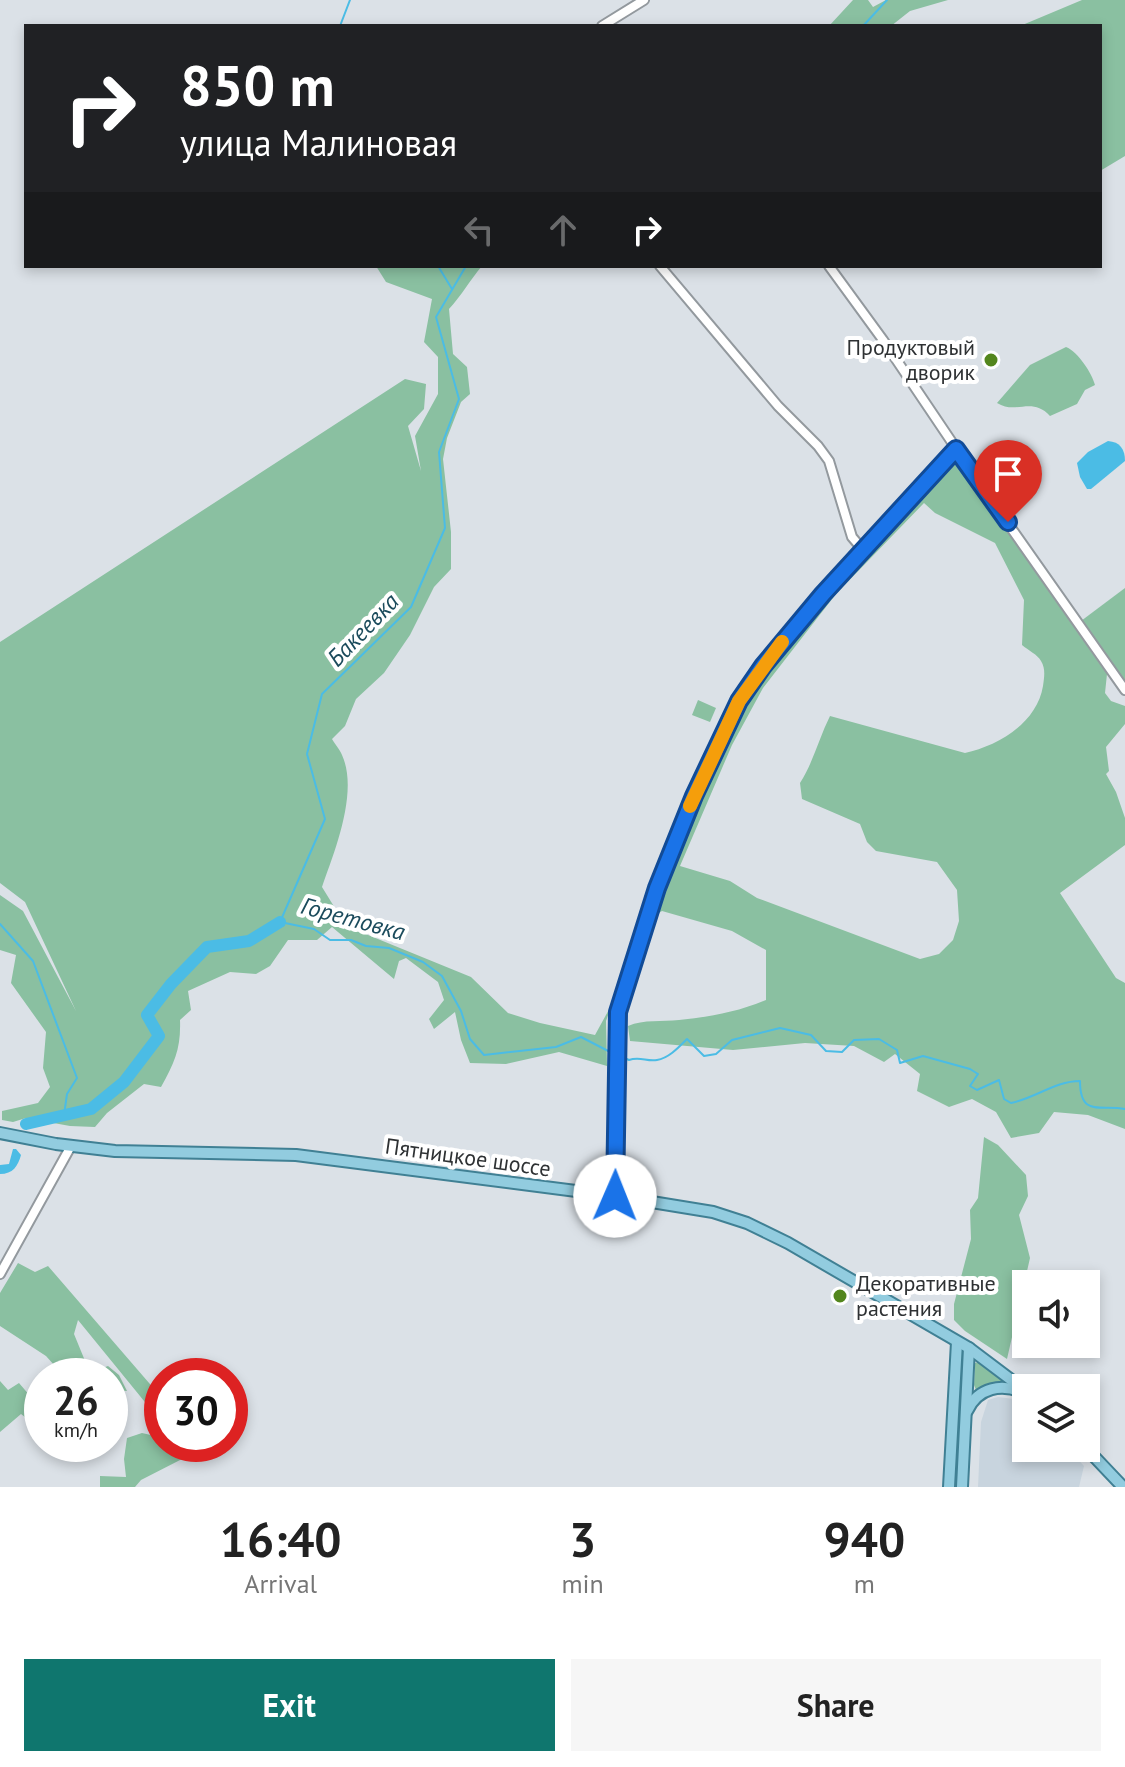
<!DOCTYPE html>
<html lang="en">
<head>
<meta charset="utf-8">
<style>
  body { margin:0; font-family:"PT Sans",sans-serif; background:#f6f6f6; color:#222; height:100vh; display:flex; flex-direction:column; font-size:30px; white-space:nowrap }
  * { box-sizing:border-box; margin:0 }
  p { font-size:26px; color:#767676 }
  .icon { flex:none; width:44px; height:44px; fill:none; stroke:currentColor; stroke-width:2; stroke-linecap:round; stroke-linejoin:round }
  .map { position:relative; height:1487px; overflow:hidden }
  .sheet { display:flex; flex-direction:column; background:#fff; flex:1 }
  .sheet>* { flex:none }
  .banner { position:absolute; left:24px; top:24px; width:1078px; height:244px; border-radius:0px; box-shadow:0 4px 12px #0003; background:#202124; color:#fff; overflow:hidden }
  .controls { position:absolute; left:1012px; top:1270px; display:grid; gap:16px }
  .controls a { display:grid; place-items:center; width:88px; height:88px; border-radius:0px; background:#fff; box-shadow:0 4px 12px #0003; font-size:40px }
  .speed { position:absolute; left:24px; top:1358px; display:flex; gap:16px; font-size:40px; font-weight:700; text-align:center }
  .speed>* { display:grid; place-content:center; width:104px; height:104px; border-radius:50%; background:#fff; box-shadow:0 4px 12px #0003; line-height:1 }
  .speed small { font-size:20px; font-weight:400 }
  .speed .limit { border:12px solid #d22; background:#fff; color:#111 }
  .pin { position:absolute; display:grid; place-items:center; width:68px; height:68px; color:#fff; margin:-82px -34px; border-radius:50% 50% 50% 0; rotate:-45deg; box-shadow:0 0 8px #0007 }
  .pin .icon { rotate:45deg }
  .me { position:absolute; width:88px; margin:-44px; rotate:1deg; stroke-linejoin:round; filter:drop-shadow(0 0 6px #0008) }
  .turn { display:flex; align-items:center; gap:28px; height:168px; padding:0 24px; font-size:36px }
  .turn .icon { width:104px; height:104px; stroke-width:2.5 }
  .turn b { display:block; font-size:56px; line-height:68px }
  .lanes { display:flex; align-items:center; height:76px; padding:0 24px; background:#0003; justify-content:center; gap:40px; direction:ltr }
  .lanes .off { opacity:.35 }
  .eta { display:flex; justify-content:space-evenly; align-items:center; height:136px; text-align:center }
  .eta b { font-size:48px; font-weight:700; line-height:56px }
  .primary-button { display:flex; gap:16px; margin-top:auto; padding:16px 24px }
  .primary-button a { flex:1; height:92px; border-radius:0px; background:#0f766e; color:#fff; font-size:32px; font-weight:700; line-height:92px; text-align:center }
  .primary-button a+a { background:#f6f6f6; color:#222 }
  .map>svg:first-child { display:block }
  .built { fill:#c8d4de }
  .green { fill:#8ac0a1; fill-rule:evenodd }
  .water { fill:#4bbce5 }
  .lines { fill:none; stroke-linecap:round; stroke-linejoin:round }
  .stream { stroke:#4bbce5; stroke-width:2 }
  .river { stroke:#4bbce5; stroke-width:12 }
  .minor-casing { stroke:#93999e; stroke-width:12 }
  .major-casing { stroke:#408094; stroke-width:14 }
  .minor { stroke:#fff; stroke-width:8 }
  .major { stroke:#92ccdf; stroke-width:10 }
  .route-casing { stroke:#114b97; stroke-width:20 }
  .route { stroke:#1a73e8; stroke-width:14 }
  .slow { stroke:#f59e0b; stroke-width:14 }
  .poi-dot { fill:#53861d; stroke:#fff; stroke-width:3 }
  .labels { text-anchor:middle; stroke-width:8; stroke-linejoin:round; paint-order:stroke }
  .poi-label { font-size:22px; fill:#2e3133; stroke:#fff; text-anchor:end }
  .street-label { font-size:22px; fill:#2e3133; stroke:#fff }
  .water-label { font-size:24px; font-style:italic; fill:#1b4b5c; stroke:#fff }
</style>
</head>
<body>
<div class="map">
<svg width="1125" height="1487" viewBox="0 0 1125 1487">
  <rect width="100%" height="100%" fill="#dbe1e7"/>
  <path class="built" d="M998,1397L1014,1399L1026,1408V1448H1068L1071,1452L1084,1466L1079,1487H978L981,1422L988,1400Z"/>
  <g class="green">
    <path d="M853,0H868L873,7L886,0H948L910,11L891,26H829Z"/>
    <path d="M1082,0H1125V156L1100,171V26H1020Z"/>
    <path d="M376,266H482C470,280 462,295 449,309L453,354L467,367L470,394L461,402L447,438L443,459L451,532V569L434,587L410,635L384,673L356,699L345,726L332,739C335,744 340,750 342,755C359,792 334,853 322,887L346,926L471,977L508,1013L540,1023L595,1035L612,1004L606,1021L607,1066L559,1052L506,1064L470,1063L461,1040L455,1012L434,1029L429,1019L444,1000L438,982L406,958L399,961L394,979L332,927L317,940H288L270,966L256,974L230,972L188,991L191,1010L180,1020C181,1048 175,1062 161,1087L144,1084L107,1113L95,1127L70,1126L26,1118L13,1122L2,1120V1111L38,1103L50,1087L43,1068L46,1032L11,983L16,955L0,950V895L23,911L76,1011L25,902L0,883V642L405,379L426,384L424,409L408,426L421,471L415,436L438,394V357L424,342L432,299L386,282Z"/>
    <path d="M1066,347C1078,352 1092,373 1095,385L1085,390L1077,404L1050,416C1032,396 1016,415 997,403L1030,365Z"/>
    <path d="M957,460L1107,674L1105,693L1111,701L1125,706V724L1106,747L1109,771L1106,774L1116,792L1125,818V845L1060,893L1116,978L1125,983V1129L1088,1115L1054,1112L1039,1133L1011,1138L996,1112L972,1099L949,1107L917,1091L920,1074L895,1054L884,1062L854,1046L805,1043L733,1050L630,1041L628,1026C644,1019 662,1022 679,1020C709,1017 738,1012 766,1000V950L732,931L662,911L654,916L663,883L692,808L742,702L756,680L815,609L948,464ZM924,503L935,513L995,543L1024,600L1022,645C1028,650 1038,655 1041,661C1046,669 1044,678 1043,686C1037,723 998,746 965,753L830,716C819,738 813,763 800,783L802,799L860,824L867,842L876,851L937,862L957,890L959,921L953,940L939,954L920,959L757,898L730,881L680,866L732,745L763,688L836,594Z"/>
    <path d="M1125,588V689L1077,624Z"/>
    <path d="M698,700L716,708L710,722L692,715Z"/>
    <path d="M984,1137L998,1145L1026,1175L1028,1196L1019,1215L1030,1258L1007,1359L965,1331L954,1320V1304L971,1239L970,1210L978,1198Z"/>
    <path d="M18,1263L35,1272L48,1266L162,1398V1423L78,1320L74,1334L90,1373L108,1366L119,1375L127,1391L110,1390V1376H64L46,1356L0,1326V1293Z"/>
    <path d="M979,1362L1008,1382L992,1383L976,1390L974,1385L975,1363Z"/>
    <path d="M0,1381L8,1390L19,1383L42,1410V1430L21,1414L0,1432Z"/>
    <path d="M162,1430V1444H184V1458L141,1480L135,1487H100V1476L126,1477L124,1459L127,1438L142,1433L155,1436Z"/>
  </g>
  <g class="water">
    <path d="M1108,441C1120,442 1125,449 1125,461L1091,489H1087L1080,477L1077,463L1088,452Z"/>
    <path d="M13,1149H16L21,1155C18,1166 13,1174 0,1174V1165L9,1164Z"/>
  </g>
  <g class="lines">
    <g class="stream">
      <path d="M340,26L350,0"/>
      <path d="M863,26L887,0"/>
      <path d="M438,266L452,289"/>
      <path d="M466,266L436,317L459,399L439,452L445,528L411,607L322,694L307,754L325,819L280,922L314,929L330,940H351L366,946L389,948L423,962L442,976L461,1011L470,1039L484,1055L556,1047L581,1037L614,1054"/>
      <path d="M0,924L33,961L77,1078L67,1094L64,1115"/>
      <path d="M620,1056L629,1060C640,1056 647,1062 657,1060C669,1058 679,1047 687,1039L704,1056L716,1054L732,1040L780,1028L811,1035L826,1051L842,1052L854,1040L879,1039L897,1050L900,1063L923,1056L970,1069L978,1074L970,1086L977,1090L999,1080L1004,1099L1011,1103C1036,1098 1055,1081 1080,1081C1080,1118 1101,1104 1125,1109"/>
    </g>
    <path class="river" d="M26,1124L91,1109L124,1082L159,1036L147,1015L171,984L207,947L249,941L280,922"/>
    <g class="minor-casing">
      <g id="minor">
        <path d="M602,26L644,0"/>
        <path d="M660,266L778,406L818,446L829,461L852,537L864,551"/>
        <path d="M829,266L883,340L978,481L1125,690"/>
        <path d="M615,1196L618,1012L657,888L694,796L739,701L763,666L823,594L956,449"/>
        <path d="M0,1274L71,1146"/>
      </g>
    </g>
    <g class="major-casing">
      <g id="major">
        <path d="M0,1133L56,1144L115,1151L296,1155L615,1196L713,1212L747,1223L788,1243L969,1348L1026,1391"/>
        <path d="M967,1411C978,1387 1002,1383 1024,1393"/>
        <path d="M1086,1448L1123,1487"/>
        <path d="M949,1487L957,1342"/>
        <path d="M962,1487L969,1348"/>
      </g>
    </g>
    <use href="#minor" class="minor"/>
    <use href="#major" class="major"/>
  </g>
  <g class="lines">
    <g class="route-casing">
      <path id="route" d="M615,1196L618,1012L657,888L694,796L739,701L763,666L823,594L956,449L1008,522"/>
    </g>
    <use href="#route" class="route"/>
    <path class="slow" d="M690,806L739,701L782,642"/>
  </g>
  <g class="poi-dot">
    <circle cx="991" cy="360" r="8"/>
    <circle cx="840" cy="1296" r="8"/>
  </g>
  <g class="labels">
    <g class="poi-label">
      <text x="975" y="355">Продуктовый<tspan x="975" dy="25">дворик</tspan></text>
      <text x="856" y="1291" text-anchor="start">Декоративные<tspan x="856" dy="25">растения</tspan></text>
    </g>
    <g class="street-label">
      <text transform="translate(468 1157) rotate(8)" y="8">Пятницкое шоссе</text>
    </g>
    <g class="water-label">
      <text transform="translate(363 630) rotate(-46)" y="8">Бакеевка</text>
      <text transform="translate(353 919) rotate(15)" y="8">Горетовка</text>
    </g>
  </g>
</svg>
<div class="controls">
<a><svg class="icon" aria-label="sound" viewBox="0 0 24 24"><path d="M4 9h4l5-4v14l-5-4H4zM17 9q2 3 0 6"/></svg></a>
<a><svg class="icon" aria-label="layers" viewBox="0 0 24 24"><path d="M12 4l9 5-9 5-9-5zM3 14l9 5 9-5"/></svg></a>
</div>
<div class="speed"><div>26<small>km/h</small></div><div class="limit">30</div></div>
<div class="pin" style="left:1008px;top:522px;background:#d93025"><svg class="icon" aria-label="arrive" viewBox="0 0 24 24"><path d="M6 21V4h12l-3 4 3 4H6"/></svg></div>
<svg class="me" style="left:615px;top:1196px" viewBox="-20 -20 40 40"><circle r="19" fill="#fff"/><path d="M0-13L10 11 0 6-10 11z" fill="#1a73e8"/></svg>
<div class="banner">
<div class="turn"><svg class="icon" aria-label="right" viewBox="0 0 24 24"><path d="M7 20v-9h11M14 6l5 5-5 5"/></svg><div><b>850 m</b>улица Малиновая</div></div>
<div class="lanes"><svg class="icon off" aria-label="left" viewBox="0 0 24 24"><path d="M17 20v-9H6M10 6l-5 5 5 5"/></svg><svg class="icon off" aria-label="ahead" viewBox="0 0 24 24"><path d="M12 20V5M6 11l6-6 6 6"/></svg><svg class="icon" aria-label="right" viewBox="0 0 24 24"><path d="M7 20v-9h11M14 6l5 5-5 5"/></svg></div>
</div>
</div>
<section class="sheet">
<div class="eta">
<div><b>16:40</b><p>Arrival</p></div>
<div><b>3</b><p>min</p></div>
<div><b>940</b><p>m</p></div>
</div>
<div class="primary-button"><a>Exit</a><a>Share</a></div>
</section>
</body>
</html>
